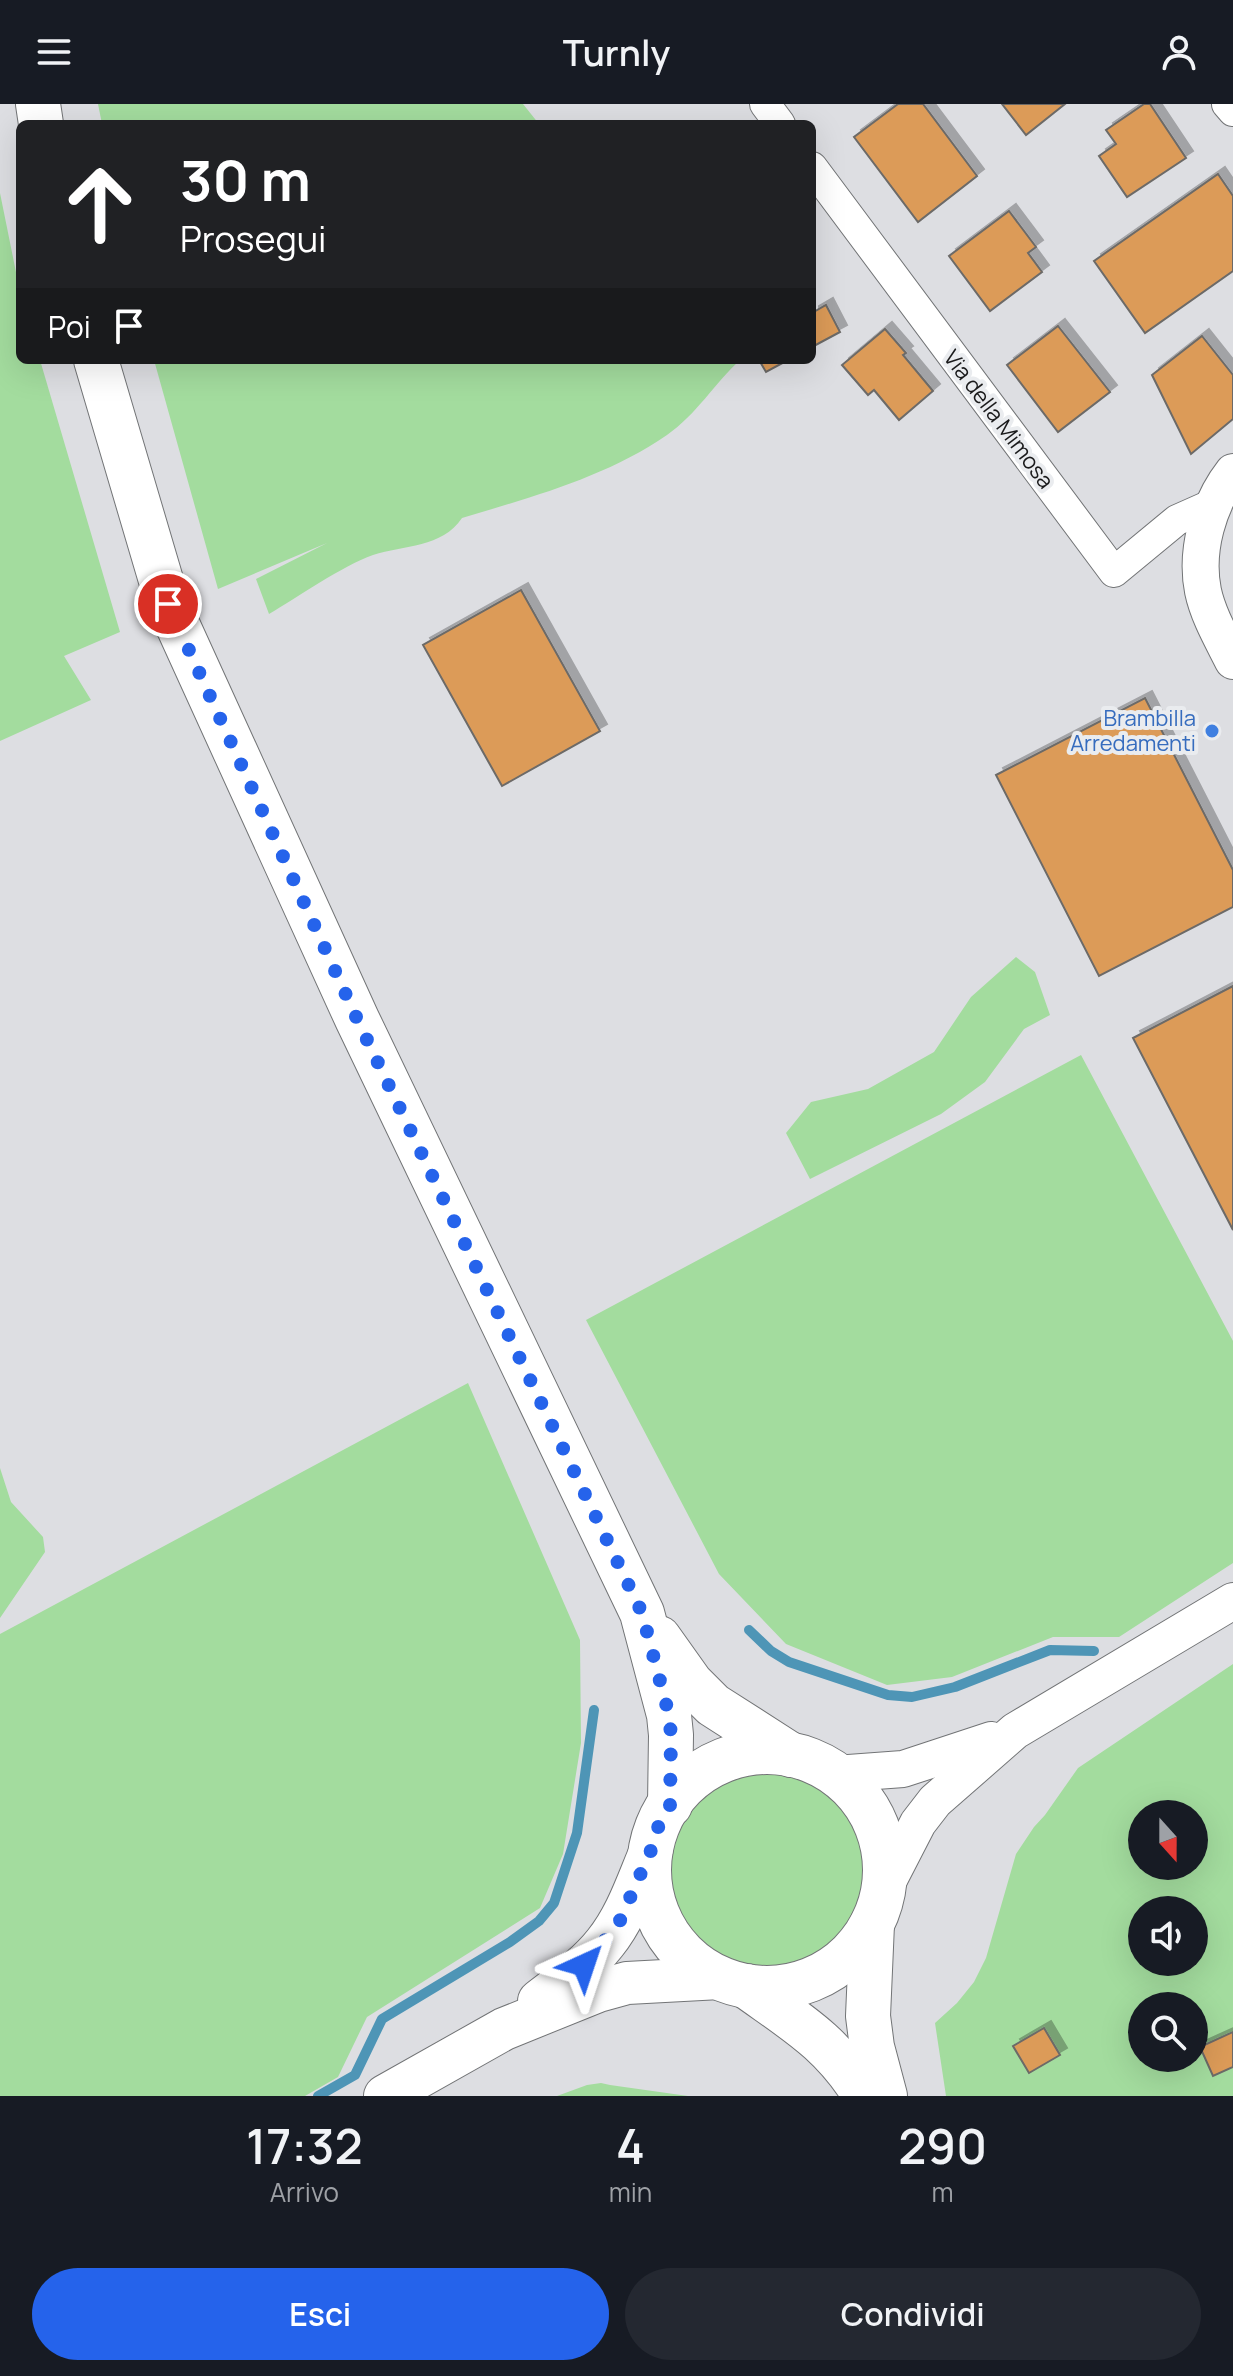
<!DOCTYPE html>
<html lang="it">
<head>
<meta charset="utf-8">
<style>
  body { margin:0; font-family:Manrope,sans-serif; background:#242831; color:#f1f3f6; height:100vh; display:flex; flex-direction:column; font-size:30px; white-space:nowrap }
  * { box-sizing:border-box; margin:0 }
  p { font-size:26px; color:#9ea1a6 }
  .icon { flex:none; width:44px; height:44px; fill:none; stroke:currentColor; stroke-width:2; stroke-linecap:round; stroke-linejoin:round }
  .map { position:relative; height:1992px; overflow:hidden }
  .drawer { display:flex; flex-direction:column; background:#171b24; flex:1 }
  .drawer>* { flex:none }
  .guide { position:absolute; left:16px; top:16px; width:800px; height:244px; border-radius:12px; box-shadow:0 8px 32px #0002; background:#202124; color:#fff; overflow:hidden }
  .needle { width:52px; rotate:159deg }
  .tools { position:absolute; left:1128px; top:1696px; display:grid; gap:16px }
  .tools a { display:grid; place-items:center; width:80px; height:80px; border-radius:50%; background:#171b24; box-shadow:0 8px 32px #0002; font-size:40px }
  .pin { position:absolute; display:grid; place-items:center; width:68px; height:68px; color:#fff; margin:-34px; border:4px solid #fff; border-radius:50%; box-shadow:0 2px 8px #0007 }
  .me { position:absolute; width:88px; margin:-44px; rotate:42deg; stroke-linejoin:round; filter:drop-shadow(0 0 6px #0008) }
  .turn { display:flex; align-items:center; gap:28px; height:168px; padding:0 32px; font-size:36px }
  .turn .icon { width:104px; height:104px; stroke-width:2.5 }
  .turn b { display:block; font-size:56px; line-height:68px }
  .then { display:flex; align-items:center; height:76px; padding:0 32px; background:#0003; gap:16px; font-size:30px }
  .eta { display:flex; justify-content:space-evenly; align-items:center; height:136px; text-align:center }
  .eta b { font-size:48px; font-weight:600; line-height:56px }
  .cta { display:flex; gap:16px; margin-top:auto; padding:16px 32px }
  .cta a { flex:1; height:92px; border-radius:48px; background:#2563eb; color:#fff; font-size:32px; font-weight:600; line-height:92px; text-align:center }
  .cta a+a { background:#242831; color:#f1f3f6 }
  header { display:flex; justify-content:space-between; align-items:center; height:104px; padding:0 32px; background:#171b24; font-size:36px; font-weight:600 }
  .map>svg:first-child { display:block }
  .green { fill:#a3dc9e; fill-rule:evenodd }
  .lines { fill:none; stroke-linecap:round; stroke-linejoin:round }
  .stream { stroke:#4e95b6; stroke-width:10 }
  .building { fill:#dc9b59; stroke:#6c6a67; stroke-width:2; filter:url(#shadow) }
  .minor-casing { stroke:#727476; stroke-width:32 }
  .tertiary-casing { stroke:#727476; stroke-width:38 }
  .secondary-casing { stroke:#727476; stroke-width:44 }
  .primary-casing { stroke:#727476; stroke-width:46 }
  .minor { stroke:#fff; stroke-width:30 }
  .tertiary { stroke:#fff; stroke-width:36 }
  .secondary { stroke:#fff; stroke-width:42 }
  .primary { stroke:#fff; stroke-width:44 }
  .route { stroke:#2563eb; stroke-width:14; stroke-dasharray:0 25.2 }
  .shop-dot { fill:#3f7fe0; stroke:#eaecef; stroke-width:3 }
  .labels { text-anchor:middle; stroke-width:8; stroke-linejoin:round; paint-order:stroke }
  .street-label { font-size:22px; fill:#1a1a1b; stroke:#eaecef }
  .shop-label { font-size:22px; fill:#366cbe; stroke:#eaecef; text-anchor:end }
</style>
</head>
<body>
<header><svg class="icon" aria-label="menu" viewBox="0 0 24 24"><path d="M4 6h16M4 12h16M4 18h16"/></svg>Turnly<svg class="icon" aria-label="person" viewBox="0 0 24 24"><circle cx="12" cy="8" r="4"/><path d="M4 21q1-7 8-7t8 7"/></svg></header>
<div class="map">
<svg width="1233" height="1992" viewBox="0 0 1233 1992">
  <defs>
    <filter id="shadow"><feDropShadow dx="7" dy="-7" stdDeviation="0" flood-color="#0004"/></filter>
  </defs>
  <rect width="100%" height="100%" fill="#dddee2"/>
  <g class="green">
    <path d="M98,0H523L539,20H102Z"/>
    <path d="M0,89L20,188V256H40L120,528L64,552L91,596L0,637Z"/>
    <path d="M154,256H740C715,279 696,311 667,331C606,373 532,393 462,414C442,444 404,441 373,451C342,462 298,493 269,510L256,475L327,439L218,485Z"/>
    <path d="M1016,853L1035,868L1050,911L1024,925L985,978L941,1010L810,1075L786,1029L811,998L868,985L934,948L971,893Z"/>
    <path d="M1081,951L1233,1237V1459L1119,1533H1053L952,1573L887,1581L786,1540L719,1470L586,1216Z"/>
    <path d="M468,1279L580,1536L581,1639L563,1750L540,1804L367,1913L338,1973L305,1992H0V1530Z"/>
    <path d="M0,1364L11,1398L43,1433L45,1448L0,1514Z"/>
    <path d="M1233,1560V1992H946L935,1919L957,1899L974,1878L986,1854L1016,1750L1034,1723L1045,1711L1078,1664ZM1142,1710H1194V1762H1142ZM1142,1806H1194V1858H1142ZM1142,1902H1194V1954H1142Z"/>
    <circle cx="767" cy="1766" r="99"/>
    <path d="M601,1979L610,1981L688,1992H557L587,1981Z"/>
  </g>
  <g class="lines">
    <g class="stream">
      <path d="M749,1526L771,1547L789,1558L888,1591L912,1593L955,1583L1050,1546L1094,1547"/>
      <path d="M318,1992L355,1971L382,1915L510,1838L539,1817L554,1799L577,1729L594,1606"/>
    </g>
  </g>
  <g class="building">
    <path d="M898,0H923L977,72L918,118L854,33Z"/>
    <path d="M1002,0H1065L1026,31Z"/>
    <path d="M1144,0H1150L1186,54L1127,93L1099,52L1116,40L1106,26Z"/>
    <path d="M1218,70L1233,92V167L1145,229L1094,157Z"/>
    <path d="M1009,107L1036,143L1028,149L1042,168L990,207L949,152Z"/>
    <path d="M826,201L840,228L812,243V209Z"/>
    <path d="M1058,222L1110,288L1058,328L1007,261Z"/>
    <path d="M885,225L906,249L903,251L933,287L899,316L874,286L868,291L842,261Z"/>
    <path d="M1202,232L1233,271V315L1191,350L1152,271Z"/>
    <path d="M759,256H788L766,268Z"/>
    <path d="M521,486L600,627L502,682L423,541Z"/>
    <path d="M1145,594L1233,766V803L1099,872L996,671Z"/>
    <path d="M1233,882V1126L1133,934Z"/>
    <path d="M1044,1924L1060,1951L1029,1969L1013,1942Z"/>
    <path d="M1233,1928V1963L1213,1972L1200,1943Z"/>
  </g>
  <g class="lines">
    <g class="minor-casing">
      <g id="minor">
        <path d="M765,0L780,20"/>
        <path d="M1227,0L1233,7"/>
        <path d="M812,63L1114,468L1177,416L1213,400"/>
      </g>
    </g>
    <g class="tertiary-casing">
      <g id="tertiary">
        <path d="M1233,368C1208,400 1195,447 1203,487C1208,511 1222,535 1233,557"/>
        <path d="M835,1670L903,1665L991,1636"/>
        <path d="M884,1785L918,1719L935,1697L1015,1627L1233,1497"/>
      </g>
    </g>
    <g class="secondary-casing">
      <g id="secondary">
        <path d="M539,1897C562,1879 587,1862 605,1839C627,1812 638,1776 652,1744"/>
        <path d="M385,1992L504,1925L598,1887L627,1879L720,1874"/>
      </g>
    </g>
    <g class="primary-casing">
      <g id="primary">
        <path d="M38,0L41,20"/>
        <path d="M96,256L168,500L357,915L642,1509L669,1611L671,1631L670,1701"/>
        <path d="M659,1534L691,1579L713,1601L791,1651"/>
        <circle cx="767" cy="1766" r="118"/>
        <path d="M872,1820L868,1912L872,1943L885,1992"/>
        <path d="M746,1882C796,1918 832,1938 865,1992"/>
      </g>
    </g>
    <use href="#minor" class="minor"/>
    <use href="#tertiary" class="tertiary"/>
    <use href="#secondary" class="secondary"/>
    <use href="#primary" class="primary"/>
  </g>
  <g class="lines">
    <path class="route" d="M168,500L357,915L642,1509L669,1611L671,1631L670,1701L660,1717L652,1744L618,1821L584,1861"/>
  </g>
  <circle class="shop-dot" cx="1212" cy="627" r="8"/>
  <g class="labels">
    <g class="street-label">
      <text transform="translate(999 315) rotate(53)" y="8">Via della Mimosa</text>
    </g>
    <g class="shop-label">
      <text x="1196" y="622">Brambilla<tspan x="1196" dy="25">Arredamenti</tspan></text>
    </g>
  </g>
</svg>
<div class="tools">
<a><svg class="needle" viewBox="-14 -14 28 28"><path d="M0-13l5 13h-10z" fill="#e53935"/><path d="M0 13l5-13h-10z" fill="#9ea1a6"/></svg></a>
<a><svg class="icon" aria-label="sound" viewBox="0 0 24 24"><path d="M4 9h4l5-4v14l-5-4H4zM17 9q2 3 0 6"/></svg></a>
<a><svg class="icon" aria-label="search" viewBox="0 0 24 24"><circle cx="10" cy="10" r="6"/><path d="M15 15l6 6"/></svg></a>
</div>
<div class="pin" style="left:168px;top:500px;background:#d93025"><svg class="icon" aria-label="arrive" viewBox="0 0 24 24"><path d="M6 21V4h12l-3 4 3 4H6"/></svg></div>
<svg class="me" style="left:584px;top:1861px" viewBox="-20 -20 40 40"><path d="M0-17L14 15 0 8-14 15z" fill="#2563eb" stroke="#fff" stroke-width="4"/></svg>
<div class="guide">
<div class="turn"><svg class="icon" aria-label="ahead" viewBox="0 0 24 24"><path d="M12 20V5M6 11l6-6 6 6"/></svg><div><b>30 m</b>Prosegui</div></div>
<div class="then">Poi<svg class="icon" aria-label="arrive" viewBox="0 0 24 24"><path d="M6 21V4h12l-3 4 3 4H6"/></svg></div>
</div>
</div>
<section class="drawer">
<div class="eta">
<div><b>17:32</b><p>Arrivo</p></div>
<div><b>4</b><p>min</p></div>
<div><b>290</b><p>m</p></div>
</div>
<div class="cta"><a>Esci</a><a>Condividi</a></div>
</section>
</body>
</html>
